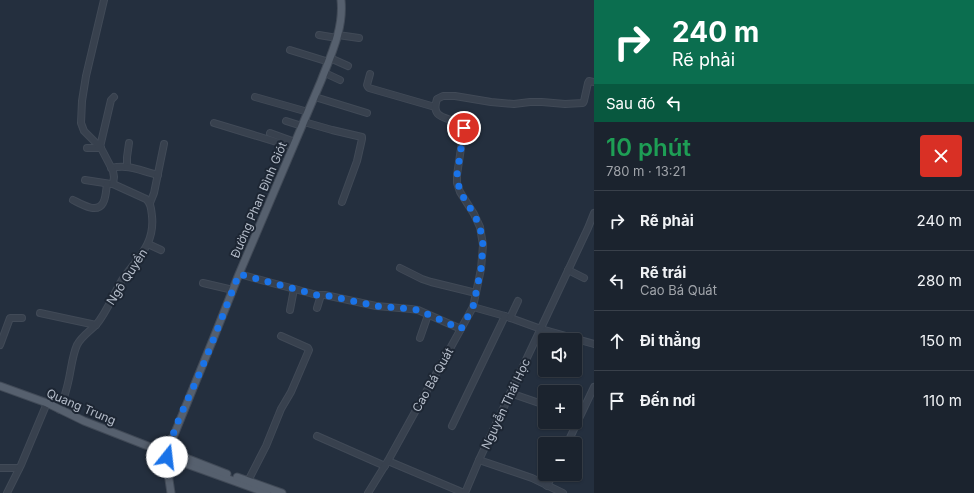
<!DOCTYPE html>
<html lang="vi">
<head>
<meta charset="utf-8">
<style>
  body { margin:0; font-family:Inter,sans-serif; background:#282f3a; color:#f1f3f6; height:100vh; display:flex; flex-direction:column; font-size:15px; white-space:nowrap }
  * { box-sizing:border-box; margin:0 }
  p { font-size:13px; color:#a0a4aa }
  .icon { flex:none; width:22px; height:22px; fill:none; stroke:currentColor; stroke-width:2; stroke-linecap:round; stroke-linejoin:round }
  .map { position:relative; flex:1; overflow:hidden }
  .details { display:flex; flex-direction:column; background:#1b232e; width:380px }
  .details>* { flex:none }
  .banner { background:#0b6e4f; color:#fff; overflow:hidden }
  .buttons { position:absolute; left:538px; top:333px; display:grid; gap:8px }
  .buttons a { display:grid; place-items:center; width:44px; height:44px; border-radius:4px; background:#1b232e; box-shadow:0 1px 3px #0004,0 0 0 1px #39404a; font-size:20px }
  .pin { position:absolute; display:grid; place-items:center; width:34px; height:34px; color:#fff; margin:-17px; border:2px solid #fff; border-radius:50%; box-shadow:0 1px 4px #0007 }
  .me { position:absolute; width:44px; margin:-22px; rotate:16deg; stroke-linejoin:round; filter:drop-shadow(0 0 3px #0008) }
  .turn { display:flex; align-items:center; gap:14px; height:84px; padding:0 12px; font-size:18px }
  .turn .icon { width:52px; height:52px; stroke-width:2.5 }
  .turn b { display:block; font-size:28px; line-height:34px }
  .then { display:flex; align-items:center; height:38px; padding:0 12px; background:#0003; gap:8px; font-size:15px }
  .round { display:grid; place-items:center; flex:none; width:42px; height:42px; border-radius:4px; background:#282f3a }
  .summary { display:flex; align-items:center; justify-content:space-between; height:68px; padding:0 12px }
  h1 { font-size:24px; font-weight:600; line-height:30px; color:#1e9e55 }
  ul { padding:0; list-style:none }
  li { display:flex; align-items:center; gap:12px; height:60px; padding:0 12px; border-top:1px solid #39404a }
  li div { flex:1 }
  li b { display:block; font-size:15px }
  li em { font-style:normal }
  main { display:flex; flex:1; min-height:0 }
  .map>svg:first-child { display:block }
  .lines { fill:none; stroke-linecap:round; stroke-linejoin:round }
  .minor-casing { stroke:#414a57; stroke-width:8 }
  .major-casing { stroke:#414a57; stroke-width:9 }
  .minor { stroke:#38414e; stroke-width:6 }
  .major { stroke:#56606e; stroke-width:7 }
  .route { stroke:#1a73e8; stroke-width:7; stroke-dasharray:0 12.6 }
  .labels { text-anchor:middle; stroke-width:4; stroke-linejoin:round; paint-order:stroke }
  .street-label { font-size:12px; fill:#b4bcc9; stroke:#1d2633 }
</style>
</head>
<body>
<main>
<div class="map">
<svg width="594" height="493" viewBox="0 0 594 493">
  <rect width="100%" height="100%" fill="#242f3e"/>
  <g class="lines">
    <g class="minor-casing">
      <g id="minor">
        <path d="M319,35L337,38"/>
        <path d="M338,35L359,38"/>
        <path d="M290,50L329,62"/>
        <path d="M330,58L348,66"/>
        <path d="M325,73L340,80"/>
        <path d="M370,74L367,85L368,87L369,88L435,107"/>
        <path d="M255,97L308,112"/>
        <path d="M315,97L367,113"/>
        <path d="M286,121L302,126"/>
        <path d="M304,122L332,130L362,137V139L357,161L342,202"/>
        <path d="M214,123L293,147"/>
        <path d="M270,133L295,142"/>
        <path d="M100,147L111,100L114,97"/>
        <path d="M87,148H101"/>
        <path d="M127,166V157L129,143"/>
        <path d="M111,168C130,164 140,171 158,175"/>
        <path d="M85,180L111,184"/>
        <path d="M73,200C81,204 97,214 103,203C106,198 106,190 107,184"/>
        <path d="M150,203L154,193L164,144"/>
        <path d="M148,244L161,250"/>
        <path d="M400,268L422,279L431,282L476,293"/>
        <path d="M568,270L584,278"/>
        <path d="M239,274L317,295H325L376,306L411,309L418,310L461,329"/>
        <path d="M203,283L233,290"/>
        <path d="M473,307L505,316L541,329L594,344"/>
        <path d="M317,308L321,295"/>
        <path d="M290,310L294,289"/>
        <path d="M40,313L96,325"/>
        <path d="M510,318L518,301"/>
        <path d="M420,338L428,315"/>
        <path d="M0,345L10,318H22"/>
        <path d="M510,393L545,405"/>
        <path d="M60,410C63,401 66,392 68,383C71,371 72,356 77,345C82,336 89,332 96,325C107,312 113,295 122,280C137,258 155,245 152,216C151,208 151,204 146,199L113,184L114,177L113,171L101,148L84,131L81,123L82,101L86,76L104,0"/>
        <path d="M542,424L545,419"/>
        <path d="M452,426L505,316"/>
        <path d="M317,436L385,466"/>
        <path d="M567,444L594,387"/>
        <path d="M479,460L532,478L563,493"/>
        <path d="M388,461L464,493"/>
        <path d="M0,468H19"/>
        <path d="M248,481L266,446L281,409L291,392L309,350L308,348L281,336"/>
        <path d="M547,486L553,474"/>
        <path d="M7,493L21,465L47,403"/>
        <path d="M368,493L389,459L473,307L481,269L483,245L480,227L474,214L460,192L457,183V175L464,128C454,115 429,123 437,99L443,96H455L491,102L514,104L530,102H542L565,104L583,103L584,101L588,83L589,81L594,82"/>
        <path d="M465,493L479,460L588,228L594,213"/>
      </g>
    </g>
    <g class="major-casing">
      <g id="major">
        <path d="M0,386L47,403L84,421L153,448L167,457L267,493"/>
        <path d="M164,450L168,451L227,474"/>
        <path d="M237,477L282,493"/>
        <path d="M171,493L168,473L167,457L172,440L214,337L239,274L321,81C331,55 344,28 341,0"/>
      </g>
    </g>
    <use href="#minor" class="minor"/>
    <use href="#major" class="major"/>
  </g>
  <g class="lines">
    <path class="route" d="M167,457C172,430 186,404 197,379C212,345 225,309 239,274L317,295H325L376,306L411,309L418,310L461,329L473,307L481,269L483,245L480,227L474,214L460,192L458,182L457,175L464,128"/>
  </g>
  <g class="labels">
    <g class="street-label">
      <text transform="translate(259 200) rotate(-67)" y="4">Đường Phan Đình Giót</text>
      <text transform="translate(127 277) rotate(-57)" y="4">Ngô Quyền</text>
      <text transform="translate(433 380) rotate(-61)" y="4">Cao Bá Quát</text>
      <text transform="translate(506 404) rotate(-65)" y="4">Nguyễn Thái Học</text>
      <text transform="translate(81 407) rotate(23)" y="4">Quang Trung</text>
    </g>
  </g>
</svg>
<div class="buttons">
<a><svg class="icon" aria-label="sound" viewBox="0 0 24 24"><path d="M4 9h4l5-4v14l-5-4H4zM17 9q2 3 0 6"/></svg></a>
<a>+</a>
<a>−</a>
</div>
<div class="pin" style="left:464px;top:128px;background:#d93025"><svg class="icon" aria-label="arrive" viewBox="0 0 24 24"><path d="M6 21V4h12l-3 4 3 4H6"/></svg></div>
<svg class="me" style="left:167px;top:457px" viewBox="-20 -20 40 40"><circle r="19" fill="#fff"/><path d="M0-13L10 11 0 6-10 11z" fill="#1a73e8"/></svg>
</div>
<section class="details">
<div class="banner">
<div class="turn"><svg class="icon" aria-label="right" viewBox="0 0 24 24"><path d="M7 20v-9h11M14 6l5 5-5 5"/></svg><div><b>240 m</b>Rẽ phải</div></div>
<div class="then">Sau đó<svg class="icon" aria-label="left" viewBox="0 0 24 24"><path d="M17 20v-9H6M10 6l-5 5 5 5"/></svg></div>
</div>
<div class="summary"><div><h1>10 phút</h1><p>780 m · 13:21</p></div><a class="round" style="background:#d93025;color:#fff"><svg class="icon" aria-label="close" viewBox="0 0 24 24"><path d="M6 6l12 12M18 6L6 18"/></svg></a></div>
<ul>
<li><svg class="icon" aria-label="right" viewBox="0 0 24 24"><path d="M7 20v-9h11M14 6l5 5-5 5"/></svg><div><b>Rẽ phải</b></div><em>240 m</em></li>
<li><svg class="icon" aria-label="left" viewBox="0 0 24 24"><path d="M17 20v-9H6M10 6l-5 5 5 5"/></svg><div><b>Rẽ trái</b><p>Cao Bá Quát</p></div><em>280 m</em></li>
<li><svg class="icon" aria-label="ahead" viewBox="0 0 24 24"><path d="M12 20V5M6 11l6-6 6 6"/></svg><div><b>Đi thẳng</b></div><em>150 m</em></li>
<li><svg class="icon" aria-label="arrive" viewBox="0 0 24 24"><path d="M6 21V4h12l-3 4 3 4H6"/></svg><div><b>Đến nơi</b></div><em>110 m</em></li>
</ul>
</section>
</main>
</body>
</html>
